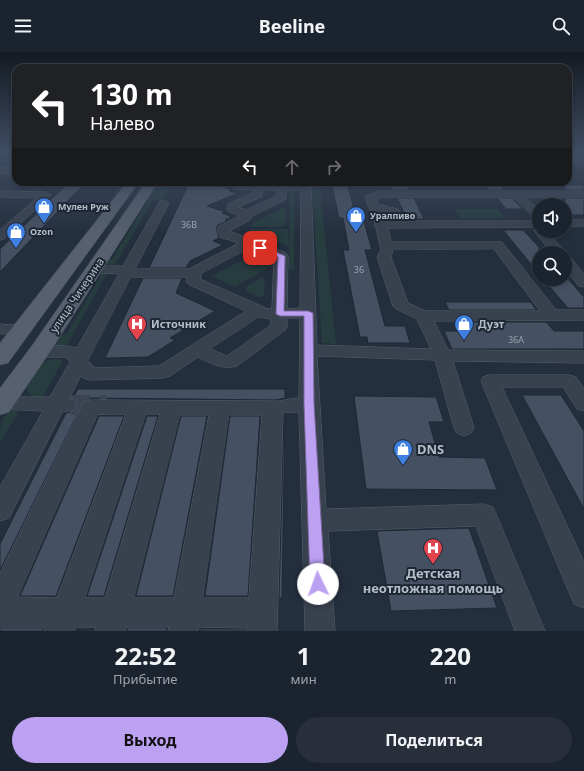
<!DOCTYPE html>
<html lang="ru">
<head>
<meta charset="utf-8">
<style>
  body { margin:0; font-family:"Noto Sans",sans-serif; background:#282f3a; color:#f1f3f6; height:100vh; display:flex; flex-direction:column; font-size:15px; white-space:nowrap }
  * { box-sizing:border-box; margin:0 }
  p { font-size:13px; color:#a0a4aa }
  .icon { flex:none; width:22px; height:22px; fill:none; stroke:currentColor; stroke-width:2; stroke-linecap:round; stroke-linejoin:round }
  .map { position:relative; height:579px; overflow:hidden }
  .side { display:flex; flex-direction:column; background:#1b232e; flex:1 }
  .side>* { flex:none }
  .hud { position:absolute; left:12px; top:12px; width:560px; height:122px; border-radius:12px; box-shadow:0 2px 6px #0003,0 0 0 1px #39404a; background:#202124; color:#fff; overflow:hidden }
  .tools { position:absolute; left:532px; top:146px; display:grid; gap:8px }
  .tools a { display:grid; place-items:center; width:40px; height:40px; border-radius:50%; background:#1b232e; box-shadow:0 2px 6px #0003,0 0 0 1px #39404a; font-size:20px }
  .pin { position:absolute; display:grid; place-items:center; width:34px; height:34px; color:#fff; margin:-17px; border-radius:8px; box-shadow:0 2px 6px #0006 }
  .me { position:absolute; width:44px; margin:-22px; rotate:357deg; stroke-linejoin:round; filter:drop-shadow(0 0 3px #0008) }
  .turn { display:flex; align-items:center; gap:14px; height:84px; padding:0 12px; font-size:18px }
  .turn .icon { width:52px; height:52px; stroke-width:2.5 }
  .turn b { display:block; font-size:28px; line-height:34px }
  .lanes { display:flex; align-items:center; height:38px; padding:0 12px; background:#0003; justify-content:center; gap:20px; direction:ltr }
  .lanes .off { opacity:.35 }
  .eta { display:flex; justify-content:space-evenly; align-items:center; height:68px; text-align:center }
  .eta b { font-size:24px; font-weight:700; line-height:28px }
  .cta { display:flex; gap:8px; margin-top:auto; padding:8px 12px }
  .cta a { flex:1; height:46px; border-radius:24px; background:#bca0f2; color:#111; font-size:16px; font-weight:700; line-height:46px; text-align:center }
  .cta a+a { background:#282f3a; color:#f1f3f6 }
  header { display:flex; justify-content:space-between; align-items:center; height:52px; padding:0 12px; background:#1b232e; font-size:18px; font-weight:700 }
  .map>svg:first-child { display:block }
  .green { fill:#263c3f }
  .building { fill:#455162; stroke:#1f2835 }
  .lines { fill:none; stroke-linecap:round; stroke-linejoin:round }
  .minor-tunnel { stroke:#3a4453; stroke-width:20; stroke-dasharray:20 10; stroke-linecap:butt }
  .minor-casing { stroke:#565f6c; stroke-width:1 }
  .major-casing { stroke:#414a57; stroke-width:1 }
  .minor { fill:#38414e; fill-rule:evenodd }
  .major { fill:#56606e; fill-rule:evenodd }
  .route { fill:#bca0f2; stroke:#7a689d }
  .labels { text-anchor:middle; stroke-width:4; stroke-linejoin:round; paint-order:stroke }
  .far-poi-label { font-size:9px; font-weight:bold; fill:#b4bcc9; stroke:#1d2633; text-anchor:start }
  .number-label { font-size:9px; fill:#98a1af }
  .street-label { font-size:11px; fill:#b4bcc9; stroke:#1d2633 }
  .poi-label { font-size:11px; font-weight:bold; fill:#b4bcc9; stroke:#1d2633; text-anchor:start }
  .near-poi-label { font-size:13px; font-weight:bold; fill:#b4bcc9; stroke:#1d2633; text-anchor:start }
</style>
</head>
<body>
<header><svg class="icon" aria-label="menu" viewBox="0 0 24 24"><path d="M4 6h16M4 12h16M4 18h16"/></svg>Beeline<svg class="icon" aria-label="search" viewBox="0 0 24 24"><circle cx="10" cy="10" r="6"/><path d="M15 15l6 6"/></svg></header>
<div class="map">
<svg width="584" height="579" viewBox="0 0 584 579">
  <rect width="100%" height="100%" fill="#242f3e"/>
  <g class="green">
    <path d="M156,130H173L162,148H143Z"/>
    <path d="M312,133H320L336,292L322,291Z"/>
    <path d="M290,137H295L294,218H288L289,194L250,181L251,177H288L289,191Z"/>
    <path d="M148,149H152L115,213L104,212L107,208L112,207Z"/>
    <path d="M283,156L286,157V173L280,175H251L252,171Z"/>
    <path d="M454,157H497L505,166H460Z"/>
    <path d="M250,204L273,213L235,235L211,224Z"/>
    <path d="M99,220L107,221L66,295H58L53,293L57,285L67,281L101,224L98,221Z"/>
    <path d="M261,225L265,227L264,243L260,246L246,239V235Z"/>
    <path d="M50,307H58L63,309L41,347C34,345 28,343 26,335L41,312Z"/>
    <path d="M14,357H19L17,363L0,390C0,374 0,363 14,357Z"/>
  </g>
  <g class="building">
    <path d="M483,130H497L504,138H489Z"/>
    <path d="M189,131H212L232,138L229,139L238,141L207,154L226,160L222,161L232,165L225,168L227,169L218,173L216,176L219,186L213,189L223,193L190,209L186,216H149Z"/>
    <path d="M390,132H407L410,138H392Z"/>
    <path d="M66,133H83L0,220V197Z"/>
    <rect x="565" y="133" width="19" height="5"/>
    <path d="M332,134H348L356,166H363L372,198H365L385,274H405L410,291H368L367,285H360L343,198H349L343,166H339Z"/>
    <path d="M397,146H414L424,167H407Z"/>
    <path d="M497,146H512L523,157H506Z"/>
    <rect x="565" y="146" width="19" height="17"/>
    <path d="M503,178H523L539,195V222Z"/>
    <path d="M143,226H182L176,241L215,259L170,286L175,288L148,305L105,306Z"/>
    <path d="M543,227H568L584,245V256H568Z"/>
    <path d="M445,250H531L536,258H449Z"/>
    <path d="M456,270H546L554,279H584V297H452L444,279H461Z"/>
    <path d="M78,337H285V346L275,348L91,346L84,349L0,518V492L66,361L74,359L78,354L73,346Z"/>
    <path d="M522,343H561L584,379V457Z"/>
    <path d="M354,344L436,345L444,370H429L439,405L485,406L497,438L366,437Z"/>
    <path d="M285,362L282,546H279L284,362Z"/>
    <path d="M99,364H124L56,544H20Z"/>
    <path d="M147,364H158L104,544H87Z"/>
    <path d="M181,364H207L173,544H136Z"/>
    <path d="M230,364H260L248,544H205Z"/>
    <path d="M469,476L497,556L391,559L377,479Z"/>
    <rect x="0" y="576" width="43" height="3"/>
    <rect x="127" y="576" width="40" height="3"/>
    <rect x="200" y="577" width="46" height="2"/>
  </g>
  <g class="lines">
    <path class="minor-tunnel" d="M70,353H106"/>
    <g class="minor-casing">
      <g id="minor">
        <path d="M568,101H578L584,106V110L568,111V105H572Z"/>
        <rect x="0" y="116" width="16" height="6"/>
        <path d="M301,130H311L317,293L431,297L417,267L396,257L393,254L377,205L381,198L376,176L374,173L375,171L365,146L366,144L380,139H584V145H525L539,158V167L535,166L513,145H381L376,147L378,152L398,157L406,169H539V175L388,176L391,190H502L556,258H584V268L434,269L448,298L584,299V311L453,309L474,376L471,381L464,384L457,381L454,376L435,308L317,304L326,457L484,452L493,455L545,579H515L476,474L328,479L335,579H305L299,360H283L277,579H247V576L199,575L198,579H168L169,575H126L125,579H95L96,575H75L74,579H44L45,575H0V521L84,350L91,348L273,349C278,350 292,346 299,346L300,266H287V275L285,278L237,314C222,318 212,312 198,305L170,324L163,326L90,328L83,326L81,323L69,347L74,348L77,353L74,358L62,360L9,466L0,469V435L43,359L0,357V345H50L70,310L66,305H39L33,304L30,300L33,296C46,293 65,293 77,296L119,222L89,220L87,217L89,214H123L160,149L164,148L169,151L135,217H189L239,191L220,185L217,177L219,174L240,164L228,159L227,157L228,152L252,141L253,138L234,137L233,135L234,133L301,132ZM263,138H277L276,144L246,158L238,155L261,145ZM287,138H301L300,256L287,257L288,204L286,201L229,179L250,168L252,164L285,148ZM382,160L390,161L393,167H385ZM250,196L274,206L272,257H268L200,227L202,221ZM494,197L540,259H426L408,251L391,205L393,198ZM131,225H187L186,229L188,232L246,259L159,314L95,316L88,309ZM259,265L271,267V273L227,304L210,297ZM98,362H126L57,546L18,545ZM146,362H160L105,546H85ZM180,363H209L174,546H134ZM229,363H262L249,546H203Z"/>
        <path d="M0,139L46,140L51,143L4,187L0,188V178L37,146L0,145Z"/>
        <rect x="565" y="168" width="19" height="6"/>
        <path d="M536,176H539V179H546L564,198L565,201V202L552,201L534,179Z"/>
        <path d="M565,204L570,205L584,222V235L579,234L565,217Z"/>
        <path d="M0,272L28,274L30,277L28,280L0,282Z"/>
        <path d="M490,323H569L576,325L584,337V359L577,357L563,335H502L584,510V556L574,552L481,329L483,325Z"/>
      </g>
    </g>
    <g class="major-casing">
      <g id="major">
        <path d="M127,130H139L8,311L0,313V291Z"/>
        <path d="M146,130H158L50,300L9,360L0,363V336L31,295Z"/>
      </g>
    </g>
    <use href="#minor" class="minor"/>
    <use href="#major" class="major"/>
  </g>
  <linearGradient id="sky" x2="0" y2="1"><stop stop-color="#141a22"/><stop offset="0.55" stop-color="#3f4d63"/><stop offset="1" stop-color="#3f4d63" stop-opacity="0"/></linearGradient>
  <rect width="584" height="182" fill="url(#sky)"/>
  <path class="route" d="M258,194H262L285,204L284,259H308L313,261L314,352L325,532L323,537L318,539L312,537L310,532L304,352V264H280L276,262L278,205L258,197Z"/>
  <defs>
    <g id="shop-pin" transform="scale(1)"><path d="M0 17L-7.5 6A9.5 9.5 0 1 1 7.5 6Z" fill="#3f7fe0" stroke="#1d2633"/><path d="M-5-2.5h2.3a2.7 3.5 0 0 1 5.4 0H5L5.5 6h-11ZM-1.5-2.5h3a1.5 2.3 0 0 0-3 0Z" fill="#fff"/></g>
    <g id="hospital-pin" transform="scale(1)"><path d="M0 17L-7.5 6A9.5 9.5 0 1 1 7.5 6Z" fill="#e0444e" stroke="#1d2633"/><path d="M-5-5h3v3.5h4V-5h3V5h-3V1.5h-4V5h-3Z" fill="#fff"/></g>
  </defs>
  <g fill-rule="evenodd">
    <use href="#shop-pin" x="44" y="155"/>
    <use href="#shop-pin" x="356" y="164"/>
    <use href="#shop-pin" x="16" y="180"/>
    <use href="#hospital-pin" x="137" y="272"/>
    <use href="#shop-pin" x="464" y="272"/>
    <use href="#shop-pin" x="403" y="397"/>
    <use href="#hospital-pin" x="433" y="496"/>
  </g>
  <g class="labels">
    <g class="far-poi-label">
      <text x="58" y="158">Мулен Руж</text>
      <text x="370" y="167">Уралпиво</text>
      <text x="30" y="183">Ozon</text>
    </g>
    <g class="number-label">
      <text x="189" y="176">36В</text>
      <text x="359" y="221">36</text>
      <text x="516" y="291">36А</text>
    </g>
    <g class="street-label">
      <text transform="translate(77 243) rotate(-56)" y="4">улица Чичерина</text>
    </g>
    <g class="poi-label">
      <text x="151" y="276">Источник</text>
      <text x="478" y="276">Дуэт</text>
    </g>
    <g class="near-poi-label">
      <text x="417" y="402">DNS</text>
      <text x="433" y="526" text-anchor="middle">Детская<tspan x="433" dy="15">неотложная помощь</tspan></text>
    </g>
  </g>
</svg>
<div class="tools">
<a><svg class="icon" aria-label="sound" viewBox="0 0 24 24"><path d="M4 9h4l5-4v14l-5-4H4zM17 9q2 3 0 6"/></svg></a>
<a><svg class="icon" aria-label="search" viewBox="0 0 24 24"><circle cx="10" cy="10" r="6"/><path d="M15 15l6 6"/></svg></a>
</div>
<div class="pin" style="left:260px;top:196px;background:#d93025"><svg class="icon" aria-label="arrive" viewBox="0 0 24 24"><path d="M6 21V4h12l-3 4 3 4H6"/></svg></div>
<svg class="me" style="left:318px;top:532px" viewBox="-20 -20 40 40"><circle r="19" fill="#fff"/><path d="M0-13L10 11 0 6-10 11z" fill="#bca0f2"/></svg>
<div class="hud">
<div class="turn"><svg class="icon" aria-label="left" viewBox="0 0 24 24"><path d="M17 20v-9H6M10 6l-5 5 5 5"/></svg><div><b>130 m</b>Налево</div></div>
<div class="lanes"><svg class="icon" aria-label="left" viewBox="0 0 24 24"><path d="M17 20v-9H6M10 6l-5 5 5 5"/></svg><svg class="icon off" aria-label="ahead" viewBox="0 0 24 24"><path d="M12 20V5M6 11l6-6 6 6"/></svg><svg class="icon off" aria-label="right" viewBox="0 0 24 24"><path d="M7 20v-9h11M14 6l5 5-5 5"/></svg></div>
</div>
</div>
<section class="side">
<div class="eta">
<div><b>22:52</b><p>Прибытие</p></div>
<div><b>1</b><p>мин</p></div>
<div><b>220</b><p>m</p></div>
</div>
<div class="cta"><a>Выход</a><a>Поделиться</a></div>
</section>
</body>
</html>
